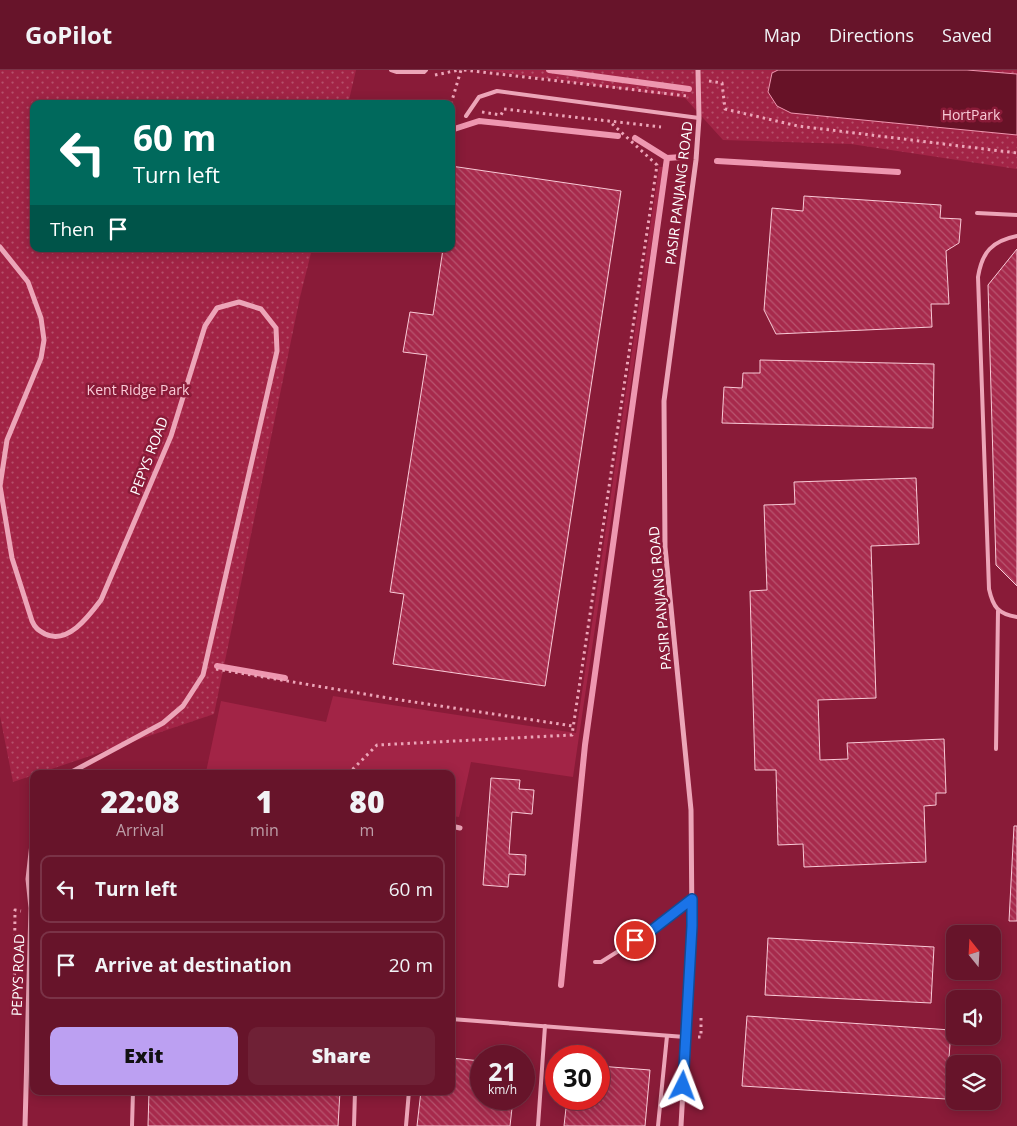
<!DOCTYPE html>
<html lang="en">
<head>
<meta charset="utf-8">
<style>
  body { margin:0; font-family:"Open Sans",sans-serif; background:#6f2136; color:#f1f3f6; height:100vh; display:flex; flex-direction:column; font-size:19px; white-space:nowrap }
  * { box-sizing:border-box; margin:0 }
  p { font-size:16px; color:#bd9ea8 }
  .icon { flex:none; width:28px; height:28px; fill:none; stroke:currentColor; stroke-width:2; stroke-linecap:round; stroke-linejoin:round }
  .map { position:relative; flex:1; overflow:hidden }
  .side { position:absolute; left:30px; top:700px; width:425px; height:325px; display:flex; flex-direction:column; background:#67142a; border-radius:10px; box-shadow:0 2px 12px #0003,0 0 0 1px #7a3347 }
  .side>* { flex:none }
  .banner { position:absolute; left:30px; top:30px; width:425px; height:152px; border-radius:10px; box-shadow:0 2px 12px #0003,0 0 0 1px #7a3347; background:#00695c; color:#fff; overflow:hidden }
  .needle { width:32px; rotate:342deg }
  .fabs { position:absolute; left:946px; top:855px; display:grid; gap:10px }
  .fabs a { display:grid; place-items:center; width:55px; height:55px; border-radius:10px; background:#67142a; box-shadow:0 2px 12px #0003,0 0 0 1px #7a3347; font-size:25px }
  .speed { position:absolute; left:470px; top:975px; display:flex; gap:10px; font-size:25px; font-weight:700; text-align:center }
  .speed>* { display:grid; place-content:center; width:65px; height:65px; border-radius:50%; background:#67142a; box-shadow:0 2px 12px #0003,0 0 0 1px #7a3347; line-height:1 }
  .speed small { font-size:12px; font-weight:400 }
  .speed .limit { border:8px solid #d22; background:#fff; color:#111 }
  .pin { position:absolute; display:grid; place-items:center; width:42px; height:42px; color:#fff; margin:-21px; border:2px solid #fff; border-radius:50%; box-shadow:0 1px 5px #0007 }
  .me { position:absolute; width:55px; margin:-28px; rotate:3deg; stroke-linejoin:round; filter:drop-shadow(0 0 4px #0008) }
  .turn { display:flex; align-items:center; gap:18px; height:105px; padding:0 20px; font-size:22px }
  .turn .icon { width:65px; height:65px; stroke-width:2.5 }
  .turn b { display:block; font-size:35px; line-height:42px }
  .then { display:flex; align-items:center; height:48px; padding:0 20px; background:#0003; gap:10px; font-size:19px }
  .eta { display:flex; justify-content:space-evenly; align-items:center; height:85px; text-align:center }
  .eta b { font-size:30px; font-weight:800; line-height:35px }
  .primary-button { display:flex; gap:10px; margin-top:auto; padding:10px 20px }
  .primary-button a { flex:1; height:58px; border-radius:10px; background:#bca0f2; color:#111; font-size:20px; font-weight:800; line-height:58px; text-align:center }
  .primary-button a+a { background:#6f2136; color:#f1f3f6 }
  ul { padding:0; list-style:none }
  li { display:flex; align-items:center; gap:15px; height:68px; margin:0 10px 8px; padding:0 10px; border:2px solid #7a3347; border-radius:10px }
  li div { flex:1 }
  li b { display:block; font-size:19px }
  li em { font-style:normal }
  header { display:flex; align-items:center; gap:30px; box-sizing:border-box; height:70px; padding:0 25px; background:#67142a; border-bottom:1px solid #7a3347 }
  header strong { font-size:24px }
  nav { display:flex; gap:28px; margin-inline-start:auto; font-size:18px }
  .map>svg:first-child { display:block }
  .green { fill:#a22446 }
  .park { fill:url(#park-dots) }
  .water { fill:#671227; stroke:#ee97b0 }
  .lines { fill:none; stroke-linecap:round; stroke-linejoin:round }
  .stream { stroke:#ee97b0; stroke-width:6 }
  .building { fill:url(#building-back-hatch); stroke:#f9cad7 }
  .path { stroke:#eca5b8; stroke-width:3; stroke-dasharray:2.5 4; stroke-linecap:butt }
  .lane { stroke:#eca5b8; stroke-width:4 }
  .street { stroke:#eca5b8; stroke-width:5 }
  .route-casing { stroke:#114b97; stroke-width:12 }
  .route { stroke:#1a73e8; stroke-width:9 }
  .labels { text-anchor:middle; stroke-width:5; stroke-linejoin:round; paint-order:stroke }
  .park-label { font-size:14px; fill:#f9cad7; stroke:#891b38 }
  .street-label { font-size:14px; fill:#fff; stroke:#891b38 }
</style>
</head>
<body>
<header>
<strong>GoPilot</strong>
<nav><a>Map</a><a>Directions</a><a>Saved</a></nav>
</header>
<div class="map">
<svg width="1017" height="1056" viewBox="0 0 1017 1056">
  <defs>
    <pattern id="park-dots" width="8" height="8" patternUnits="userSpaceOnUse" patternTransform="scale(1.25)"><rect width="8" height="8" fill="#a22446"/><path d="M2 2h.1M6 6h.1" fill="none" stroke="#b5506b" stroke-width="1.8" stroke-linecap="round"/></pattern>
    <pattern id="building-back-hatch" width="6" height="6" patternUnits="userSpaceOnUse" patternTransform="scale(1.25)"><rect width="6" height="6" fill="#a72a4c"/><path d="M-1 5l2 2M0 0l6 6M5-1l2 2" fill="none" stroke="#b95570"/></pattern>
  </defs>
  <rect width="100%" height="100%" fill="#891b38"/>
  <path class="green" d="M659,97H663L573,707L471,692L459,747L451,746V704H216L206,702L221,631L326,652L333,626L576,663Z"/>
  <g class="park">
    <path d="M0,0H356L348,34H34V179H312L300,227L214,644L13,712L0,646Z"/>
    <path d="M484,0H1017V99L851,74L723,70L685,28Z"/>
  </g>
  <path class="water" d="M778,0H967L1017,4V65L791,43L777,36L768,22L772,3Z"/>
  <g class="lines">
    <g class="stream">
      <path d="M549,0L689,19"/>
      <path d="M451,60L479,51L618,66"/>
      <path d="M667,88L682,87"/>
      <path d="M717,91L898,102"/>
      <path d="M217,596L285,608"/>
      <path d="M561,915L585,675L667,88L635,68"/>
    </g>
  </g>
  <g class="building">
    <path d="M451,96L621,121L545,616L393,594L404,524L390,522L427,285L403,282L410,242L433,245L443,179H451Z"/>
    <path d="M804,126L941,135L940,148L961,149L959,173L946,181L949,234H931L932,257L776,264L764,240L772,138L803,141Z"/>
    <path d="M1017,179V516L996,495L988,215Z"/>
    <path d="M760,290L934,294L933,358L722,353L724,317L742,318L743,303H760Z"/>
    <path d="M916,408L919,474L871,476L876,628L818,630L820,690L848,689L847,673L944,669L946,723H936V735L924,736L926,792L804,797L803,774L778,775L776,700H755L750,521L767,520L764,435L795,434L794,412Z"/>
    <path d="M491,708L520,710L519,719L534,720L532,744L512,742L509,784L526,785L525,805L509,804L508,817L483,815Z"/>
    <path d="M1014,756H1017V851H1009Z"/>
    <path d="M768,868L934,877L931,933L765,925Z"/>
    <path d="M747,946L951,960L946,1029L742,1016Z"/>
    <path d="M451,988L481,991V1029H513L510,1056H417L421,1021H451Z"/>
    <path d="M599,996L650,1000L645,1056H564L567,1029H599Z"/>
    <path d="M149,1021H340L338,1056H148Z"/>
  </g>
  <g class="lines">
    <g class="path">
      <path d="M464,0L687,26"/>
      <path d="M435,5L459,0"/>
      <path d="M709,11L722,13L725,39L798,56L1017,83"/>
      <path d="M451,34L461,0"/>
      <path d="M482,42L501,45L504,39L661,57"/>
      <path d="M216,599L394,629L573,656"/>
      <path d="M348,704L377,675L572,665L657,95L609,51"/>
      <path d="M14,945L15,840L21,841"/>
      <path d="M698,967H701V946"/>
    </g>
    <g class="lane">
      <path d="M391,0L397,2H424L426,0"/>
      <path d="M466,46L479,27L497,21L699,48"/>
      <path d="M977,143L1017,145"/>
      <path d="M1017,166C992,171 982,182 978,207L989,519C993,537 998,544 1017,547"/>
      <path d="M996,679L998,541"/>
      <path d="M595,892H601L652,860L692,829"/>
      <path d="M451,949L685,967"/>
      <path d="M132,1056L133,1021"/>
      <path d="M354,1056L355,1021"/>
      <path d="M406,1056L409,1021"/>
      <path d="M538,1056L545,956"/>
      <path d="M658,1056L667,966"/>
    </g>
    <g class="street">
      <path d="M0,177L28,212L41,248L44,270L41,288L7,370L0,416L12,488L32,551C35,558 38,560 45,564C68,575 89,546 101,530L171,366L205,256L217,238L239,232L261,239L276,258L277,281L203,605L183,636L163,653L68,704"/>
      <path d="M451,756L460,758"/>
      <path d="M25,1056L31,838L28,809L34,756"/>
      <path d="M681,1056L692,856L691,740L665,477L664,331L696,90L699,48L698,0"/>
    </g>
  </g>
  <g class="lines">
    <g class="route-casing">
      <path id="route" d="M635,870L652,860L692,829V856L683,1016"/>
    </g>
    <use href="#route" class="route"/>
  </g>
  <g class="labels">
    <g class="park-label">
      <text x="971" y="50">HortPark</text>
      <text x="138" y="325">Kent Ridge Park</text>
    </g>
    <g class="street-label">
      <text transform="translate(679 123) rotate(-83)" y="5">PASIR PANJANG ROAD</text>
      <text transform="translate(149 386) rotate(-69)" y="5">PEPYS ROAD</text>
      <text transform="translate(660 528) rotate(-95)" y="5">PASIR PANJANG ROAD</text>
      <text transform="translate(18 905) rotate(-88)" y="5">PEPYS ROAD</text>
    </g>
  </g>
</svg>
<div class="fabs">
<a><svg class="needle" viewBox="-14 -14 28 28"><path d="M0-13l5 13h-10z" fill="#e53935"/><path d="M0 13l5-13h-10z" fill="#bd9ea8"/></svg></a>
<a><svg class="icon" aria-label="sound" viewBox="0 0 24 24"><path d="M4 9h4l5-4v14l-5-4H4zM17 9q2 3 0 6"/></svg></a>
<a><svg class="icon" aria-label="layers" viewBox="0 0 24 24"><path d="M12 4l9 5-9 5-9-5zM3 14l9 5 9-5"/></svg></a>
</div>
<div class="speed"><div>21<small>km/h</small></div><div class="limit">30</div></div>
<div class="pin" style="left:635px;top:870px;background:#d93025"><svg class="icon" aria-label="arrive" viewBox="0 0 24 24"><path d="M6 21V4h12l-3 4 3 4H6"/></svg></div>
<svg class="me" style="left:683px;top:1016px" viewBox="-20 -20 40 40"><path d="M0-17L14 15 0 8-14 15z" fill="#1a73e8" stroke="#fff" stroke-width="4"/></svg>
<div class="banner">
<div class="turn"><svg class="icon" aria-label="left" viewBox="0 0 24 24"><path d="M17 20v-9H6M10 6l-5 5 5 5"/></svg><div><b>60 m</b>Turn left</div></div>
<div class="then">Then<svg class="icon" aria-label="arrive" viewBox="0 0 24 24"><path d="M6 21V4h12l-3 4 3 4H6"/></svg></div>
</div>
<section class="side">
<div class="eta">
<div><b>22:08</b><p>Arrival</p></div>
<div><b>1</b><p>min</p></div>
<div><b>80</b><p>m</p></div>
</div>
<ul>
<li><svg class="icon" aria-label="left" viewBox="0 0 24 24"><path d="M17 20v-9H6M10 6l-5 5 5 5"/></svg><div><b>Turn left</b></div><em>60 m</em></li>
<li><svg class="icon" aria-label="arrive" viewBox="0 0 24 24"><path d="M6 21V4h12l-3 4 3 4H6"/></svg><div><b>Arrive at destination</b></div><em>20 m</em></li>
</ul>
<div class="primary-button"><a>Exit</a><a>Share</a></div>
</section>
</div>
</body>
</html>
